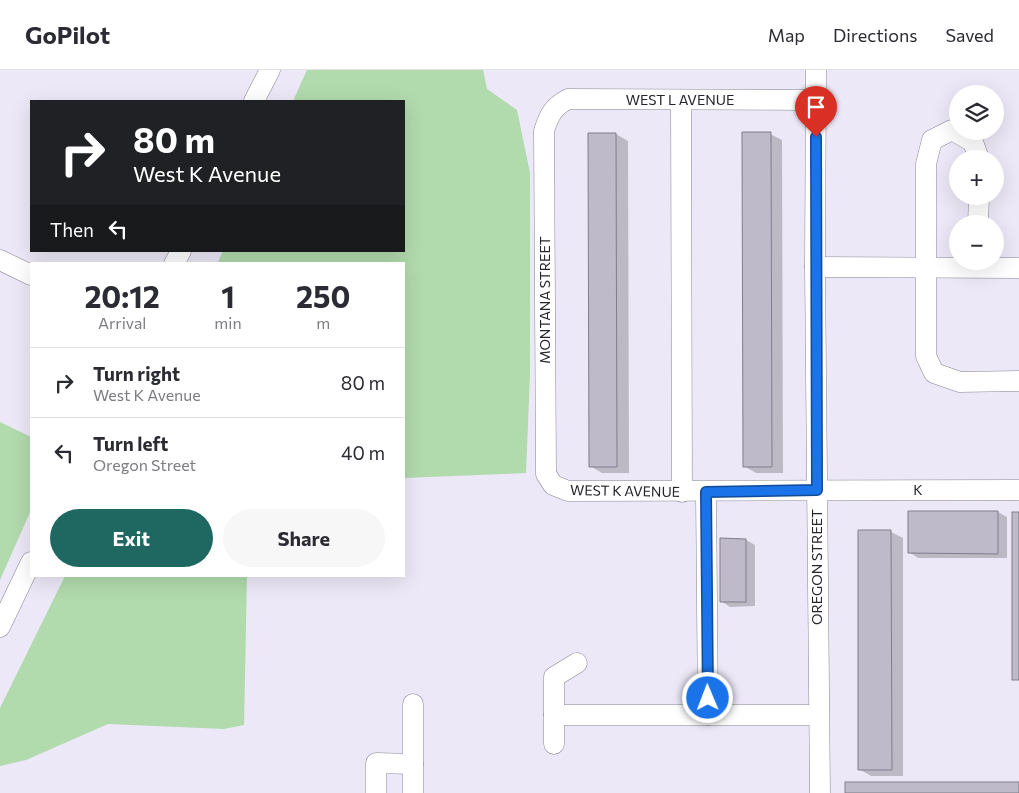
<!DOCTYPE html>
<html lang="en">
<head>
<meta charset="utf-8">
<style>
  body { margin:0; font-family:Commissioner,sans-serif; background:#f7f7f7; color:#2b2b33; height:100vh; display:flex; flex-direction:column; font-size:19px; white-space:nowrap }
  * { box-sizing:border-box; margin:0 }
  p { font-size:16px; color:#7c7c81 }
  .icon { flex:none; width:28px; height:28px; fill:none; stroke:currentColor; stroke-width:2; stroke-linecap:round; stroke-linejoin:round }
  .map { position:relative; flex:1; overflow:hidden }
  .drawer { position:absolute; left:30px; top:192px; width:375px; height:315px; display:flex; flex-direction:column; background:#fff; border-radius:0px; box-shadow:0 5px 20px #0002 }
  .drawer>* { flex:none }
  .guide { position:absolute; left:30px; top:30px; width:375px; height:152px; border-radius:0px; box-shadow:0 5px 20px #0002; background:#202124; color:#fff; overflow:hidden }
  .fabs { position:absolute; left:949px; top:15px; display:grid; gap:10px }
  .fabs a { display:grid; place-items:center; width:55px; height:55px; border-radius:50%; background:#fff; box-shadow:0 5px 20px #0002; font-size:25px }
  .pin { position:absolute; display:grid; place-items:center; width:42px; height:42px; color:#fff; margin:-51px -21px; border-radius:50% 50% 50% 0; rotate:-45deg; box-shadow:0 0 5px #0007 }
  .pin .icon { rotate:45deg }
  .me { position:absolute; width:55px; margin:-28px; rotate:359deg; stroke-linejoin:round; filter:drop-shadow(0 0 4px #0008) }
  .turn { display:flex; align-items:center; gap:18px; height:105px; padding:0 20px; font-size:22px }
  .turn .icon { width:65px; height:65px; stroke-width:2.5 }
  .turn b { display:block; font-size:35px; line-height:42px }
  .then { display:flex; align-items:center; height:48px; padding:0 20px; background:#0003; gap:10px; font-size:19px }
  .eta { display:flex; justify-content:space-evenly; align-items:center; height:85px; text-align:center }
  .eta b { font-size:30px; font-weight:700; line-height:35px }
  .button { display:flex; gap:10px; margin-top:auto; padding:10px 20px }
  .button a { flex:1; height:58px; border-radius:30px; background:#1e6861; color:#fff; font-size:20px; font-weight:700; line-height:58px; text-align:center }
  .button a+a { background:#f7f7f7; color:#2b2b33 }
  ul { padding:0; list-style:none }
  li { display:flex; align-items:center; gap:15px; height:70px; padding:0 20px; border-top:1px solid #e1e1e2 }
  li div { flex:1 }
  li b { display:block; font-size:19px }
  li em { font-style:normal }
  header { display:flex; align-items:center; gap:30px; box-sizing:border-box; height:70px; padding:0 25px; background:#fff; border-bottom:1px solid #e1e1e2 }
  header strong { font-size:24px }
  nav { display:flex; gap:28px; margin-inline-start:auto; font-size:18px }
  .map>svg:first-child { display:block }
  .green { fill:#b1daad }
  .shadow { fill:#0003 }
  .building { fill:#bebac9; stroke:#817e8b }
  .lines { fill:none; stroke-linecap:round; stroke-linejoin:round }
  .minor-casing { stroke:#898593; stroke-width:21 }
  .minor { stroke:#fff; stroke-width:20 }
  .route-casing { stroke:#114b97; stroke-width:12 }
  .route { stroke:#1a73e8; stroke-width:9 }
  .labels { text-anchor:middle; stroke-width:4; stroke-linejoin:round; paint-order:stroke }
  .street-label { font-size:14px; fill:#26242a; stroke:#fff }
</style>
</head>
<body>
<header>
<strong>GoPilot</strong>
<nav><a>Map</a><a>Directions</a><a>Saved</a></nav>
</header>
<div class="map">
<svg width="1019" height="723" viewBox="0 0 1019 723">
  <rect width="100%" height="100%" fill="#ece8f7"/>
  <g class="green">
    <path d="M307,0H483L487,19L517,40L530,103V305L526,403L404,408V194H217L223,181H404V31H293Z"/>
    <path d="M0,352L31,367V440L0,510Z"/>
    <path d="M65,506H247L244,655L224,659L108,654L26,690L0,696V638Z"/>
  </g>
  <g class="shadow">
    <path d="M616,64L628,71L629,403H602L590,396Z"/>
    <path d="M770,64L782,70L783,403H756L744,396Z"/>
    <path d="M998,442L1007,447V488H918L909,482Z"/>
    <path d="M891,462L903,468V706H871L859,699Z"/>
    <path d="M721,470H746L755,475V536L730,537L721,531Z"/>
  </g>
  <g class="building">
    <path d="M742,62H771L772,397H743Z"/>
    <path d="M588,63H616L617,397H589Z"/>
    <path d="M908,441H998V484L908,483Z"/>
    <rect x="1012" y="442" width="7" height="168"/>
    <path d="M858,460H891L892,700H858Z"/>
    <path d="M720,468L746,469V532H720Z"/>
    <rect x="845" y="712" width="174" height="11"/>
  </g>
  <g class="lines">
    <g class="minor-casing">
      <g id="minor">
        <path d="M816,0L815,197L820,723"/>
        <path d="M681,30L682,422"/>
        <path d="M817,30L568,29C553,37 549,45 544,61L546,404L553,415L568,421L1019,420"/>
        <path d="M254,31L270,0"/>
        <path d="M979,89L973,72L952,60L932,70L926,94V286L934,303L960,312L1019,311"/>
        <path d="M978,154L979,126"/>
        <path d="M0,190L31,205"/>
        <path d="M174,194L181,181"/>
        <path d="M815,197L1019,198"/>
        <path d="M706,422L708,645H818"/>
        <path d="M0,557L31,492"/>
        <path d="M413,634V723"/>
        <path d="M554,645H708"/>
        <path d="M554,674V607L577,593"/>
        <path d="M376,723V693L413,694"/>
      </g>
    </g>
    <use href="#minor" class="minor"/>
  </g>
  <g class="lines">
    <g class="route-casing">
      <path id="route" d="M708,628L706,422L817,420L816,67"/>
    </g>
    <use href="#route" class="route"/>
  </g>
  <g class="labels">
    <g class="street-label">
      <text x="680" y="35">WEST L AVENUE</text>
      <text transform="translate(545 230) rotate(-90)" y="5">MONTANA STREET</text>
      <text x="918" y="425">K</text>
      <text transform="translate(625 421) rotate(1)" y="5">WEST K AVENUE</text>
      <text transform="translate(817 497) rotate(-90)" y="5">OREGON STREET</text>
    </g>
  </g>
</svg>
<div class="fabs">
<a><svg class="icon" aria-label="layers" viewBox="0 0 24 24"><path d="M12 4l9 5-9 5-9-5zM3 14l9 5 9-5"/></svg></a>
<a>+</a>
<a>−</a>
</div>
<div class="pin" style="left:816px;top:67px;background:#d93025"><svg class="icon" aria-label="arrive" viewBox="0 0 24 24"><path d="M6 21V4h12l-3 4 3 4H6"/></svg></div>
<svg class="me" style="left:708px;top:628px" viewBox="-20 -20 40 40"><circle r="17" fill="#1a73e8" stroke="#fff" stroke-width="3"/><path d="M0-11L8 9 0 5-8 9z" fill="#fff"/></svg>
<div class="guide">
<div class="turn"><svg class="icon" aria-label="right" viewBox="0 0 24 24"><path d="M7 20v-9h11M14 6l5 5-5 5"/></svg><div><b>80 m</b>West K Avenue</div></div>
<div class="then">Then<svg class="icon" aria-label="left" viewBox="0 0 24 24"><path d="M17 20v-9H6M10 6l-5 5 5 5"/></svg></div>
</div>
<section class="drawer">
<div class="eta">
<div><b>20:12</b><p>Arrival</p></div>
<div><b>1</b><p>min</p></div>
<div><b>250</b><p>m</p></div>
</div>
<ul>
<li><svg class="icon" aria-label="right" viewBox="0 0 24 24"><path d="M7 20v-9h11M14 6l5 5-5 5"/></svg><div><b>Turn right</b><p>West K Avenue</p></div><em>80 m</em></li>
<li><svg class="icon" aria-label="left" viewBox="0 0 24 24"><path d="M17 20v-9H6M10 6l-5 5 5 5"/></svg><div><b>Turn left</b><p>Oregon Street</p></div><em>40 m</em></li>
</ul>
<div class="button"><a>Exit</a><a>Share</a></div>
</section>
</div>
</body>
</html>
